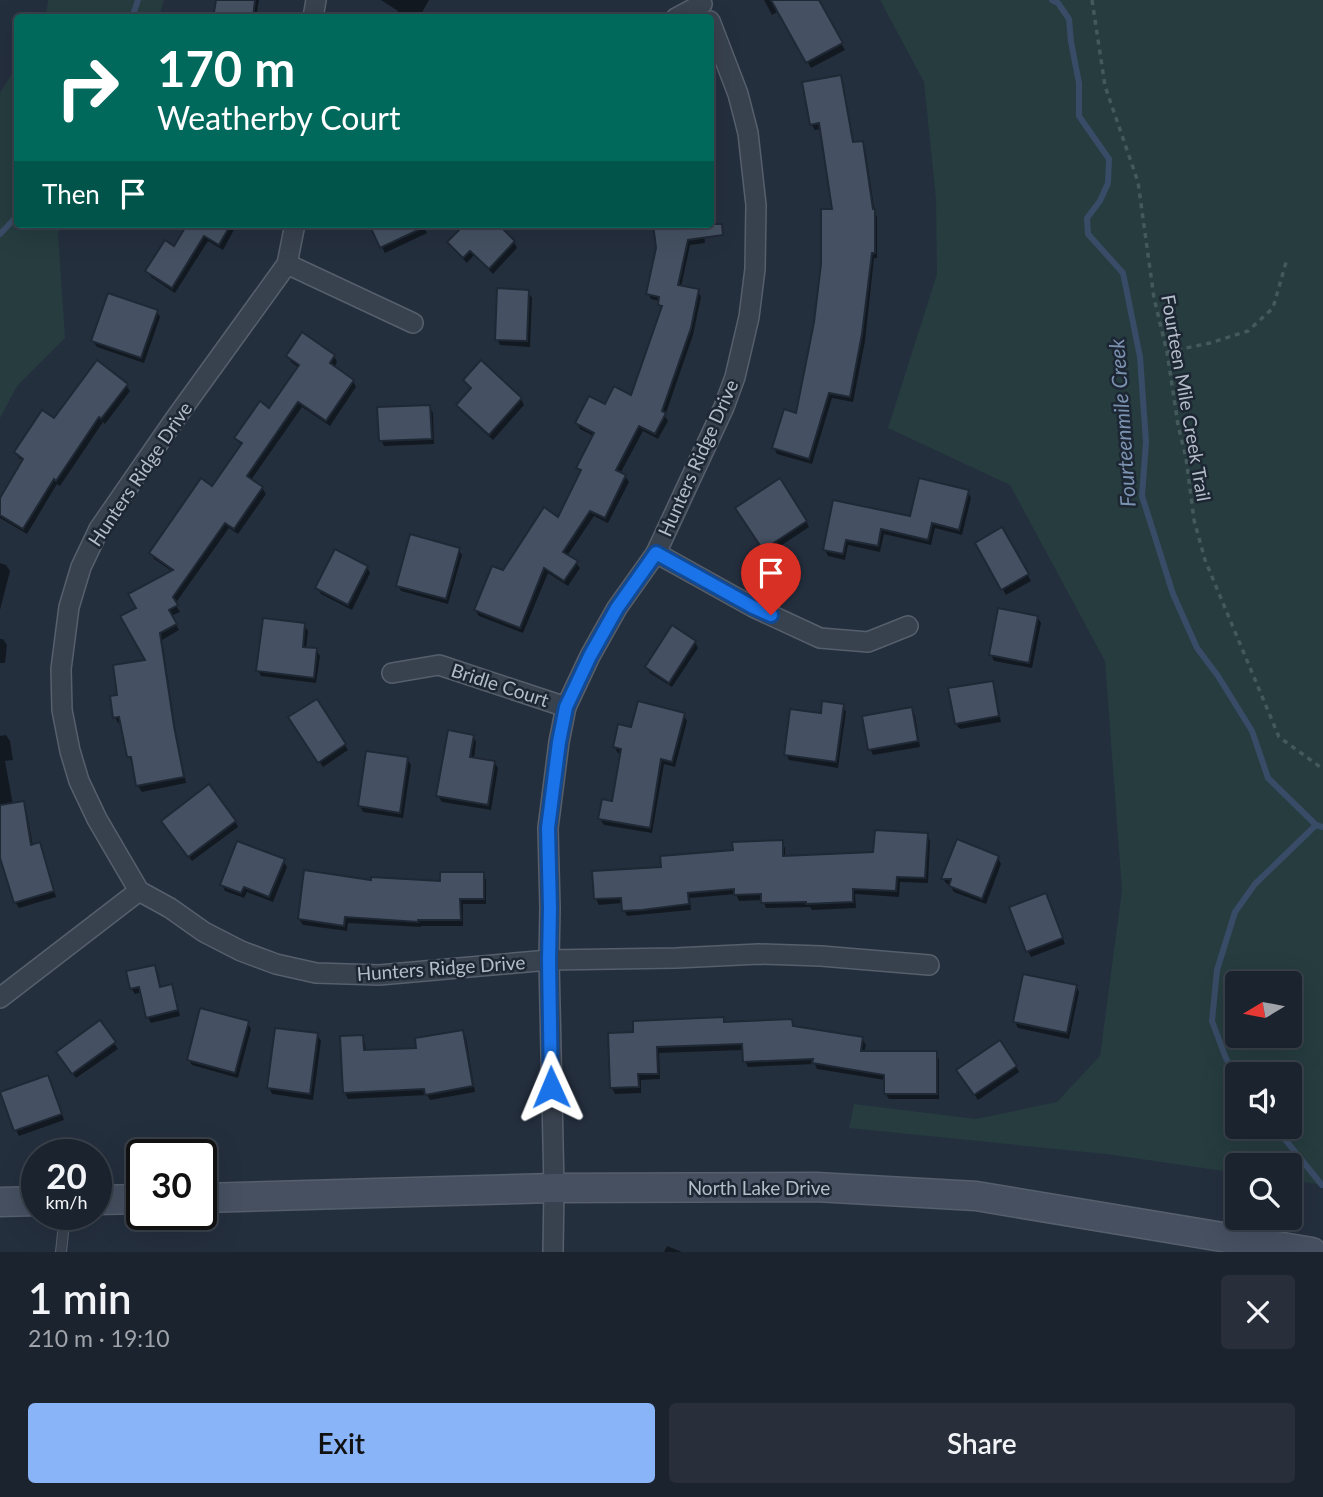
<!DOCTYPE html>
<html lang="en">
<head>
<meta charset="utf-8">
<style>
  body { margin:0; font-family:Lato,sans-serif; background:#282f3a; color:#f1f3f6; height:100vh; display:flex; flex-direction:column; font-size:26px; white-space:nowrap }
  * { box-sizing:border-box; margin:0 }
  p { font-size:23px; color:#a0a4aa }
  .icon { flex:none; width:38px; height:38px; fill:none; stroke:currentColor; stroke-width:2; stroke-linecap:round; stroke-linejoin:round }
  .map { position:relative; height:1252px; overflow:hidden }
  .details { display:flex; flex-direction:column; background:#1b232e; flex:1 }
  .details>* { flex:none }
  .top-card { position:absolute; left:14px; top:14px; width:700px; height:214px; border-radius:7px; box-shadow:0 7px 28px #0002,0 0 0 2px #39404a; background:#00695c; color:#fff; overflow:hidden }
  .needle { width:46px; rotate:260deg }
  .tools { position:absolute; left:1225px; top:971px; display:grid; gap:14px }
  .tools a { display:grid; place-items:center; width:77px; height:77px; border-radius:7px; background:#1b232e; box-shadow:0 7px 28px #0002,0 0 0 2px #39404a; font-size:35px }
  .speed { position:absolute; left:21px; top:1139px; display:flex; gap:14px; font-size:35px; font-weight:700; text-align:center }
  .speed>* { display:grid; place-content:center; width:91px; height:91px; border-radius:50%; background:#1b232e; box-shadow:0 7px 28px #0002,0 0 0 2px #39404a; line-height:1 }
  .speed small { font-size:18px; font-weight:400 }
  .speed .limit { border:4px solid #111; border-radius:10px; background:#fff; color:#111 }
  .pin { position:absolute; display:grid; place-items:center; width:60px; height:60px; color:#fff; margin:-72px -30px; border-radius:50% 50% 50% 0; rotate:-45deg; box-shadow:0 0 7px #0007 }
  .pin .icon { rotate:45deg }
  .me { position:absolute; width:77px; margin:-38px; rotate:359deg; stroke-linejoin:round; filter:drop-shadow(0 0 5px #0008) }
  .turn { display:flex; align-items:center; gap:24px; height:147px; padding:0 28px; font-size:32px }
  .turn .icon { width:91px; height:91px; stroke-width:2.5 }
  .turn b { display:block; font-size:49px; line-height:60px }
  .then { display:flex; align-items:center; height:66px; padding:0 28px; background:#0003; gap:14px; font-size:26px }
  .round { display:grid; place-items:center; flex:none; width:74px; height:74px; border-radius:7px; background:#282f3a }
  .head { display:flex; align-items:center; justify-content:space-between; height:119px; padding:0 28px }
  h1 { font-size:42px; font-weight:600; line-height:52px }
  .cta { display:flex; gap:14px; margin-top:auto; padding:14px 28px }
  .cta a { flex:1; height:80px; border-radius:7px; background:#8ab4f8; color:#111; font-size:28px; font-weight:600; line-height:80px; text-align:center }
  .cta a+a { background:#282f3a; color:#f1f3f6 }
  .map>svg:first-child { display:block }
  .green { fill:#263c3f; fill-rule:evenodd }
  .shadow { fill:#0007 }
  .lines { fill:none; stroke-linecap:round; stroke-linejoin:round }
  .stream { stroke:#394c67; stroke-width:6 }
  .building { fill:#455162; stroke:#1f2835; stroke-width:2 }
  .service-casing { stroke:#565f6c; stroke-width:12 }
  .minor-casing { stroke:#565f6c; stroke-width:22 }
  .secondary-casing { stroke:#565f6c; stroke-width:31 }
  .path { stroke:#44595c; stroke-width:3.5; stroke-dasharray:5 5; stroke-linecap:butt }
  .service { stroke:#38414e; stroke-width:10 }
  .minor { stroke:#38414e; stroke-width:19 }
  .secondary { stroke:#465061; stroke-width:28 }
  .route-casing { stroke:#114b97; stroke-width:18 }
  .route { stroke:#1a73e8; stroke-width:12 }
  .labels { text-anchor:middle; stroke-width:5; stroke-linejoin:round; paint-order:stroke }
  .street-label { font-size:19px; fill:#b4bcc9; stroke:#1d2633 }
  .water-label { font-size:21px; font-style:italic; fill:#7c92b1; stroke:#1d2633 }
</style>
</head>
<body>
<div class="map">
<svg width="1323" height="1252" viewBox="0 0 1323 1252">
  <rect width="100%" height="100%" fill="#242f3e"/>
  <g class="green">
    <path d="M48,0H164L159,17H46Z"/>
    <path d="M880,0H1323V1185L1290,1180V1166H1237V1173L1106,1154L849,1128L854,1104L976,1119L1057,1102L1100,1056L1122,890L1105,661L1010,485L888,428L937,274L936,199L924,82ZM1237,984H1290V1036H1237ZM1237,1074H1290V1127H1237Z"/>
    <path d="M17,66L18,224H63L58,233L65,338L17,386L0,418V93Z"/>
  </g>
  <g class="shadow">
    <path d="M218,0H259L256,18H215Z"/>
    <path d="M381,0H429L419,18H395L398,11Z"/>
    <path d="M764,0H814L820,6L845,50L811,68L779,11L772,15Z"/>
    <path d="M840,77L843,83L854,144L862,143L865,148L875,213L877,217V258H874L865,341L853,402L832,398L812,464L777,454L774,448L797,415L816,322L834,211L821,129L815,130L811,124Z"/>
    <path d="M189,224H237L223,250L208,241L175,293L151,277L148,271L175,249Z"/>
    <path d="M371,224H422L427,233L385,253Z"/>
    <path d="M467,224H495L514,242L517,248L493,274L474,255L467,263L453,249L449,243Z"/>
    <path d="M654,224H703L705,243L690,245L681,287L698,291L701,297L693,335L665,416L668,421L658,439L643,431L620,474L625,476L629,482L608,523L594,516L567,556L576,563L580,568L568,586L548,573L523,633L479,616L475,610L503,572L559,520L582,474L578,468L594,436L580,429L577,423L606,406L632,398L663,310L659,305L660,301L651,299L648,293L658,248Z"/>
    <path d="M528,292L532,298L530,347L500,345L497,339Z"/>
    <path d="M157,311L160,317L144,363L97,347L93,341Z"/>
    <path d="M288,356H334L337,362L334,368L353,381L356,387L330,426L302,407L251,480L262,488L266,494L238,534L229,528L175,604L180,612L171,616L179,630L162,640L176,733L186,783L142,792L138,786L133,762L129,757L122,722L118,723L115,717L119,696L147,662L138,608L173,572L154,559L151,553L212,488L242,446L236,438L270,410L299,368L291,362Z"/>
    <path d="M465,381L521,399L524,405L493,440L461,411L458,405L472,390Z"/>
    <path d="M126,385L130,391L105,424L103,422L60,486L57,484L27,534L0,518V501L24,461L19,458L16,452L54,420Z"/>
    <path d="M429,407L433,413L434,444L384,446L381,440Z"/>
    <path d="M968,492L971,498L962,535L935,528L931,545L884,534L880,552L848,545L845,560L828,556L825,550L834,502L911,518Z"/>
    <path d="M737,508L806,521L809,527L767,555Z"/>
    <path d="M1002,530L1031,581L1006,595L977,544Z"/>
    <path d="M458,549L462,555L448,604L401,591L398,585Z"/>
    <path d="M0,563L6,565L10,571L0,610Z"/>
    <path d="M367,567L370,573L352,610L321,594L317,588Z"/>
    <path d="M1037,617L1041,623L1032,668L994,661L991,655Z"/>
    <path d="M304,625L308,631L306,649L316,650L320,656L316,683L261,676L258,670Z"/>
    <path d="M0,639H3L7,645L5,663H0Z"/>
    <path d="M695,642L698,648L672,687L650,673L647,667Z"/>
    <path d="M992,683L995,689L1001,722L960,729L956,724Z"/>
    <path d="M843,706L846,712L838,768L789,760L786,754L822,715Z"/>
    <path d="M911,709L915,715L920,747L873,755L870,749Z"/>
    <path d="M684,715L687,721L675,767L664,764L652,833L604,825L600,819L613,803L622,754L618,753L614,747L632,729Z"/>
    <path d="M294,724L345,745L348,750L323,767Z"/>
    <path d="M6,735L10,741L13,760L5,761L13,805L23,803L26,809L33,846L42,850L56,897L19,908L16,903L0,852V736Z"/>
    <path d="M473,736L476,742L474,759L494,762L498,768L491,810L442,802L438,796Z"/>
    <path d="M407,759L411,765L403,818L363,812L360,806Z"/>
    <path d="M235,821L238,827L192,861L166,827Z"/>
    <path d="M927,835L930,841L928,883L900,882L899,897L855,894L856,908L812,910L810,907L766,908L763,900L739,901L736,894L690,898L691,910L627,916L624,910L623,903L599,905L596,899L663,869L734,851L782,842L785,848V857L875,854Z"/>
    <path d="M998,858L1001,864L986,904L954,892L950,885L947,884L943,879Z"/>
    <path d="M283,861L287,867L273,902L247,892L244,898L225,891L222,885Z"/>
    <path d="M483,874L486,880V904H463V926H421V927L348,923L347,931L303,925L299,919L372,882L442,883Z"/>
    <path d="M1048,901L1065,944L1031,957L1028,951Z"/>
    <path d="M155,967L158,973L161,988L171,986L174,992L180,1016L151,1023L148,1017L142,992L135,994L131,988Z"/>
    <path d="M1076,986L1079,992L1069,1039L1018,1028L1015,1022Z"/>
    <path d="M723,1019L726,1024L791,1021L795,1028L862,1039L866,1045L864,1053H936L939,1059V1099H889L885,1093V1080L817,1069L815,1064L748,1067L745,1061L744,1050L659,1053L660,1079L641,1080V1093L615,1094L612,1088L635,1034Z"/>
    <path d="M100,1023L118,1049L76,1078L62,1058Z"/>
    <path d="M248,1023L251,1029L238,1078L192,1065L188,1059Z"/>
    <path d="M462,1032L466,1038L475,1092L430,1100L427,1095L348,1099L345,1093L362,1037L365,1043L366,1052L418,1050Z"/>
    <path d="M317,1035L321,1041L313,1100L272,1094L269,1088Z"/>
    <path d="M1016,1067L1019,1072L978,1100L962,1076Z"/>
    <path d="M51,1083L64,1120L19,1136L16,1130Z"/>
    <path d="M667,1246L682,1252H664Z"/>
  </g>
  <g class="lines">
    <g class="stream">
      <path d="M1052,0L1058,3L1069,19L1071,42L1079,83V116L1109,159L1108,183L1100,201L1087,218L1088,234L1123,273L1140,357L1146,442L1142,496L1173,594L1197,648L1218,676L1252,731L1268,778L1316,825L1323,827"/>
      <path d="M132,18L138,0"/>
      <path d="M0,234L18,215"/>
      <path d="M1237,1081L1225,1056L1212,1021L1217,970L1235,912L1255,884L1316,825"/>
      <path d="M1275,1127L1322,1185"/>
    </g>
  </g>
  <g class="building">
    <path d="M216,0H255L253,18H213Z"/>
    <path d="M771,0H819L843,43L806,63Z"/>
    <path d="M841,75L853,142L863,141L873,209H875V253H872L862,334L850,397L829,393L809,459L772,448L784,409L796,413L814,322L821,264V209H832L819,123L810,125L802,82Z"/>
    <path d="M183,224H231L219,245L204,236L172,288L145,271L165,240L174,246L186,226Z"/>
    <path d="M369,224H431L380,248Z"/>
    <path d="M465,224H498L515,241L489,269L470,251L463,258L447,242Z"/>
    <path d="M653,224H722L723,235L688,240L678,285L699,289L691,328L662,411L666,413L655,434L639,426L616,470L626,475L605,518L590,511L563,552L578,561L564,581L544,568L520,628L474,610L492,566L503,570L544,507L558,517L581,470L576,468L594,433L575,423L589,396L605,404L614,386L631,395L662,306L658,305L659,297L646,294L656,248Z"/>
    <path d="M497,288L529,290L527,341L495,340Z"/>
    <path d="M108,293L158,310L141,358L91,341Z"/>
    <path d="M302,332L335,355L330,363L354,380L326,421L298,402L247,476L263,487L234,529L225,523L173,597L178,605L169,610L177,624L160,633L174,726L184,777L136,786L131,757H127L119,717L113,718L110,696L117,695L113,665L145,660L120,616L136,608L128,594L173,570L149,553L201,478L212,486L242,443L234,438L260,401L269,408L299,365L286,356Z"/>
    <path d="M97,360L128,384L101,419L99,417L56,481L54,479L23,529L0,515V498L23,459L14,452L42,410L54,418Z"/>
    <path d="M481,360L522,398L489,435L456,405L471,388L463,380Z"/>
    <path d="M430,405L432,439L379,441L377,407Z"/>
    <path d="M780,478L807,521L763,550L735,508Z"/>
    <path d="M919,478L969,490L959,530L932,523L928,540L881,529L878,546L846,540L843,554L823,550L833,500L910,516Z"/>
    <path d="M1002,527L1029,574L1001,590L975,543Z"/>
    <path d="M410,534L460,548L446,599L396,586Z"/>
    <path d="M335,549L368,566L348,605L315,588Z"/>
    <path d="M998,608L1038,616L1029,663L989,655Z"/>
    <path d="M263,618L305,623L303,647L317,648L314,678L256,671Z"/>
    <path d="M672,625L696,641L669,683L645,667Z"/>
    <path d="M993,681L999,716L955,724L948,688Z"/>
    <path d="M317,699L346,744L318,763L288,717Z"/>
    <path d="M638,701L685,713L672,762L661,759L650,828L598,819L602,799L612,801L621,749L613,747L618,724L631,727Z"/>
    <path d="M822,701L844,704L836,762L784,755L790,709L821,713Z"/>
    <path d="M912,707L918,741L868,750L862,716Z"/>
    <path d="M448,730L474,735L470,757L495,761L488,805L436,796Z"/>
    <path d="M366,751L408,757L400,813L358,806Z"/>
    <path d="M209,784L236,821L188,857L161,821Z"/>
    <path d="M24,801L31,845L40,842L54,891L14,903L0,858V805Z"/>
    <path d="M875,830L928,833L925,878L897,877L896,891L853,889V902L806,904V902L761,903V894L734,895V889L688,893L689,904L642,910L622,911L621,898L594,899L592,871L661,867L660,856L733,850L732,842L783,840V856L873,852Z"/>
    <path d="M957,839L999,856L982,899L949,886L951,879H941Z"/>
    <path d="M237,841L285,859L269,897L244,887L241,893L220,885Z"/>
    <path d="M304,870L371,880V877L440,881V872H484V899H460L461,920H418V922L345,917L344,926L298,919Z"/>
    <path d="M1046,893L1063,938L1026,952L1009,907Z"/>
    <path d="M155,965L160,987L172,984L178,1010L146,1018L139,987L130,989L126,971Z"/>
    <path d="M1023,974L1077,985L1067,1033L1013,1022Z"/>
    <path d="M200,1008L249,1021L235,1073L187,1060Z"/>
    <path d="M724,1017V1022L792,1019L793,1026L863,1037L861,1051H937V1094H884V1075L812,1063L813,1059L743,1062L742,1044L657,1047L658,1074H638L639,1087L610,1088L608,1033L633,1032V1021Z"/>
    <path d="M100,1020L116,1042L72,1074L56,1052Z"/>
    <path d="M275,1028L318,1033L310,1094L267,1088Z"/>
    <path d="M463,1030L473,1086L425,1095L424,1089L343,1093L340,1036L363,1035L364,1050L416,1048L415,1038Z"/>
    <path d="M1000,1040L1017,1066L974,1095L956,1070Z"/>
    <path d="M48,1075L62,1114L14,1131L0,1092Z"/>
  </g>
  <g class="lines">
    <g class="service-casing">
      <path id="service" d="M61,1252L65,1214"/>
    </g>
    <g class="minor-casing">
      <g id="minor">
        <path d="M313,18L316,0"/>
        <path d="M676,18L702,4"/>
        <path d="M295,224L287,264L175,419L99,529L81,567L69,607L61,669L62,710L70,751L79,781L97,819L139,891L170,908L204,932L241,951L276,964L316,973L379,975L549,960L676,958L759,954L821,956L929,965"/>
        <path d="M287,264L413,323"/>
        <path d="M656,553L753,607L820,638L868,642L908,626"/>
        <path d="M392,673L439,665L566,707"/>
        <path d="M0,998L139,891"/>
        <path d="M553,1252L554,1188L549,960L550,908L548,828L559,742L566,707L590,656L617,608L656,553L724,407L735,377L749,317L755,269L756,205L748,133L738,94L710,21"/>
      </g>
    </g>
    <g class="secondary-casing">
      <g id="secondary">
        <path d="M201,1198L554,1188L816,1187L976,1196L1312,1252"/>
        <path d="M96,1200L142,1199"/>
        <path d="M0,1202L37,1201"/>
      </g>
    </g>
    <g class="path">
      <path d="M1092,0L1105,86L1138,182L1154,298L1167,352L1178,425L1186,458L1194,520L1205,560L1279,737L1323,769"/>
      <path d="M1167,352L1210,343L1248,331L1273,308L1287,259"/>
    </g>
    <use href="#service" class="service"/>
    <use href="#minor" class="minor"/>
    <use href="#secondary" class="secondary"/>
  </g>
  <g class="lines">
    <g class="route-casing">
      <path id="route" d="M551,1087L549,960L550,908L548,828L559,742L566,707L590,656L617,608L656,553L753,607L771,615"/>
    </g>
    <use href="#route" class="route"/>
  </g>
  <g class="labels">
    <g class="street-label">
      <text transform="translate(1186 398) rotate(80)" y="7">Fourteen Mile Creek Trail</text>
      <text transform="translate(698 458) rotate(-66)" y="7">Hunters Ridge Drive</text>
      <text transform="translate(140 474) rotate(-56)" y="7">Hunters Ridge Drive</text>
      <text transform="translate(500 685) rotate(18)" y="7">Bridle Court</text>
      <text transform="translate(441 968) rotate(-4)" y="7">Hunters Ridge Drive</text>
      <text x="759" y="1195">North Lake Drive</text>
    </g>
    <g class="water-label">
      <text transform="translate(1123 423) rotate(-94)" y="7">Fourteenmile Creek</text>
    </g>
  </g>
</svg>
<div class="tools">
<a><svg class="needle" viewBox="-14 -14 28 28"><path d="M0-13l5 13h-10z" fill="#e53935"/><path d="M0 13l5-13h-10z" fill="#a0a4aa"/></svg></a>
<a><svg class="icon" aria-label="sound" viewBox="0 0 24 24"><path d="M4 9h4l5-4v14l-5-4H4zM17 9q2 3 0 6"/></svg></a>
<a><svg class="icon" aria-label="search" viewBox="0 0 24 24"><circle cx="10" cy="10" r="6"/><path d="M15 15l6 6"/></svg></a>
</div>
<div class="speed"><div>20<small>km/h</small></div><div class="limit">30</div></div>
<div class="pin" style="left:771px;top:615px;background:#d93025"><svg class="icon" aria-label="arrive" viewBox="0 0 24 24"><path d="M6 21V4h12l-3 4 3 4H6"/></svg></div>
<svg class="me" style="left:551px;top:1087px" viewBox="-20 -20 40 40"><path d="M0-17L14 15 0 8-14 15z" fill="#1a73e8" stroke="#fff" stroke-width="4"/></svg>
<div class="top-card">
<div class="turn"><svg class="icon" aria-label="right" viewBox="0 0 24 24"><path d="M7 20v-9h11M14 6l5 5-5 5"/></svg><div><b>170 m</b>Weatherby Court</div></div>
<div class="then">Then<svg class="icon" aria-label="arrive" viewBox="0 0 24 24"><path d="M6 21V4h12l-3 4 3 4H6"/></svg></div>
</div>
</div>
<section class="details">
<div class="head"><div><h1>1 min</h1><p>210 m · 19:10</p></div><a class="round"><svg class="icon" aria-label="close" viewBox="0 0 24 24"><path d="M6 6l12 12M18 6L6 18"/></svg></a></div>
<div class="cta"><a>Exit</a><a>Share</a></div>
</section>
</body>
</html>
